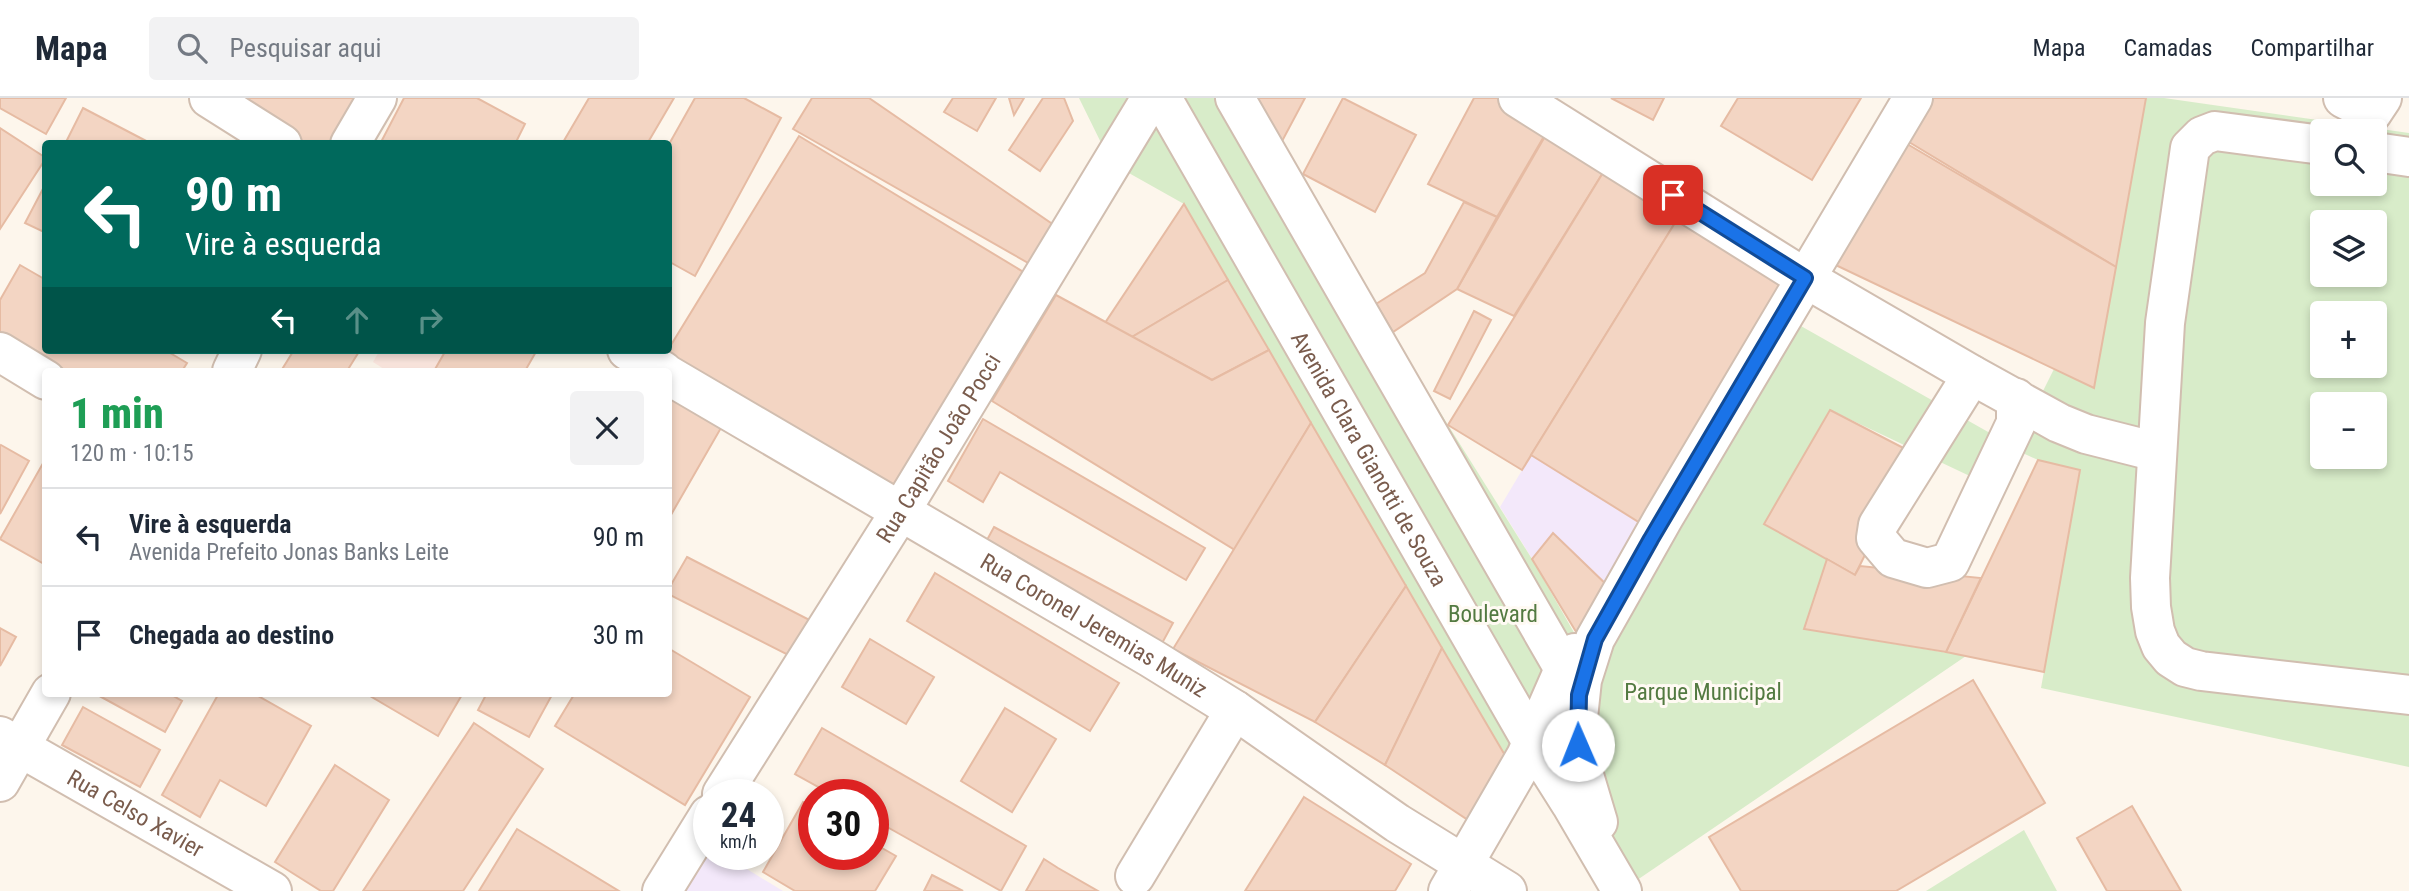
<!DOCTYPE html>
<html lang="pt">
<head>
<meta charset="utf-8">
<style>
  body { margin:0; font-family:"Roboto Condensed",sans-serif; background:#f2f2f3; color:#1f2937; height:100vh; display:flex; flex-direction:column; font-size:26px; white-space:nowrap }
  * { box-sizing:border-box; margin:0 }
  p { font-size:23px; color:#747a83 }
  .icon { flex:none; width:38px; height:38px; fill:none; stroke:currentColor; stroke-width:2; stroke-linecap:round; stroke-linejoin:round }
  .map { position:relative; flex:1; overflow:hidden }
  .side { position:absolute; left:42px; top:270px; width:630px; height:329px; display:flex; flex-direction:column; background:#fff; border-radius:7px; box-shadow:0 4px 10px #0003 }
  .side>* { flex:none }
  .banner { position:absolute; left:42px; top:42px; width:630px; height:214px; border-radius:7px; box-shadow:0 4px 10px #0003; background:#00695c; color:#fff; overflow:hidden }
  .controls { position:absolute; left:2310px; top:21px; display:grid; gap:14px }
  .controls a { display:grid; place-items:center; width:77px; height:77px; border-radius:7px; background:#fff; box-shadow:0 4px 10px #0003; font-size:35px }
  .speed { position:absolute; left:693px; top:681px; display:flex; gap:14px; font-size:35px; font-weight:700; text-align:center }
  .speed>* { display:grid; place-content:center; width:91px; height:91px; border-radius:50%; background:#fff; box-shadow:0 4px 10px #0003; line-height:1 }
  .speed small { font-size:18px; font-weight:400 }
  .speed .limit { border:10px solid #d22; background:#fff; color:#111 }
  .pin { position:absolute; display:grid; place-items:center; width:60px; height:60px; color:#fff; margin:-30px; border-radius:14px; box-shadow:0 4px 10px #0006 }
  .me { position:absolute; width:77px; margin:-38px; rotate:359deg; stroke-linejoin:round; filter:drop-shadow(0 0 5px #0008) }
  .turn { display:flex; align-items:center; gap:24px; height:147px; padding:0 28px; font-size:32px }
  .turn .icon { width:91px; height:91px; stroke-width:2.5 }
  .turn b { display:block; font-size:49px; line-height:60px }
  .lanes { display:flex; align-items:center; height:66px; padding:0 28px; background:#0003; justify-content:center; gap:35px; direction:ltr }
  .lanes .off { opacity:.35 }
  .round { display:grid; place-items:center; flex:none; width:74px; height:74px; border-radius:7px; background:#f2f2f3 }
  .head { display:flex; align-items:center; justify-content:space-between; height:119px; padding:0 28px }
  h1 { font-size:42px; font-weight:800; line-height:52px; color:#1e9e55 }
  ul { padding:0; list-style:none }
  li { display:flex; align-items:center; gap:21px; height:98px; padding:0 28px; border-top:2px solid #e0e1e3 }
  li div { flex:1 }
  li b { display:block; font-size:26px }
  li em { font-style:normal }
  header { display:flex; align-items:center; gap:42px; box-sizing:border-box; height:98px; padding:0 35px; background:#fff; border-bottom:2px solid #e0e1e3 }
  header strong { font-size:33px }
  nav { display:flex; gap:38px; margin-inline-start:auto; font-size:24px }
  .search { width:490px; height:63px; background:#f2f2f3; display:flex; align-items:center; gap:18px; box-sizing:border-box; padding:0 24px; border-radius:7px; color:#747a83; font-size:26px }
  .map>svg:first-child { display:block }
  .commercial { fill:#fde8e0 }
  .education { fill:#f3e8fa }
  .green { fill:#d8ecc9; fill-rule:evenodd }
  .building { fill:#f3d5c3; stroke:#e6bba3; stroke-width:2 }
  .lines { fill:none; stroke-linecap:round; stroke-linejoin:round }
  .minor-casing { stroke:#d1beb0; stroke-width:42 }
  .minor { stroke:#fff; stroke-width:38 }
  .route-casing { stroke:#114b97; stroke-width:18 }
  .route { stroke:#1a73e8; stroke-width:12 }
  .labels { text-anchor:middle; stroke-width:6; stroke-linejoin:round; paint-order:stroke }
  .street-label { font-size:23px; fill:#7a5c4d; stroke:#fffaf3 }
  .park-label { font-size:23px; fill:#537a41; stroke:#fffaf3 }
</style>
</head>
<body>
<header>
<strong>Mapa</strong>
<div class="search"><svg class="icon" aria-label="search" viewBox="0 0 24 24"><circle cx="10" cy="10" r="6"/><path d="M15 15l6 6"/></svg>Pesquisar aqui</div>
<nav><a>Mapa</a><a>Camadas</a><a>Compartilhar</a></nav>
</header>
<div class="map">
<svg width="2409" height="793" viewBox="0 0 2409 793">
  <rect width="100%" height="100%" fill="#fdf6ec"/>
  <path class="commercial" d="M380,252H445L434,273H387L373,264Z"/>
  <g class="education">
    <path d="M1531,357L1653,434L1582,541L1500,409Z"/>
    <path d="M709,748V756H722L783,793H662Z"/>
  </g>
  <g class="green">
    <path d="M1079,0H1251L1448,327L1532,461L1580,545L1506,660L1184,106L1111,65Z"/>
    <path d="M2146,0H2164L2409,35V669L2041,590L2080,373L2038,362L2014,351L2054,271L2094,290ZM2322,33H2375V86H2322ZM2322,124H2375V177H2322ZM2322,215H2375V268H2322ZM2322,306H2375V359H2322Z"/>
    <path d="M1785,219L1997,339L1974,380L1830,312L1765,426L1827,461L1804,531L1966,558L1621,793L1577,610Z"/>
    <path d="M2024,732L2057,793H1926Z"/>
  </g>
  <g class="building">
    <path d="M0,0H66L46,36L0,10Z"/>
    <path d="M215,0H376L348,46H285Z"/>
    <path d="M404,0H477L525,26L515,46H380Z"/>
    <path d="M589,0H674L647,46H562Z"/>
    <path d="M695,0H744L781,20L695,178L668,163V48Z"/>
    <path d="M812,0H869L1067,136L1044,174L793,31Z"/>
    <path d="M953,0H996L977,33L944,14Z"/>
    <path d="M1009,0H1024L1014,17Z"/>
    <path d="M1043,0H1064L1073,23L1040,73L1009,52Z"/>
    <path d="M1236,0H1305L1272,62Z"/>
    <path d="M1343,0L1416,37L1375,114L1303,76Z"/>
    <path d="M1474,0H1506L1550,28L1497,119L1428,86Z"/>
    <path d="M1611,0H1664L1653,22Z"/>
    <path d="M1738,0H1861L1812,82L1721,28Z"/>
    <path d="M1922,0H2146L2116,169L1899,38Z"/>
    <path d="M83,10L152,46H65Z"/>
    <path d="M1551,28L1609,65L1514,218L1457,191Z"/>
    <path d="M0,30L46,60L0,131Z"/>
    <path d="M799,38L1035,181L898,407L660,265Z"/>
    <path d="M1897,40L2116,169L2094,290L1823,161Z"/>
    <path d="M1609,65L1683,112L1522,372L1448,327Z"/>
    <path d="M46,85V135L25,125Z"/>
    <path d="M1464,104L1497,119L1457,191L1393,234L1376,206L1425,175Z"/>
    <path d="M1184,106L1228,182L1132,239L1105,225Z"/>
    <path d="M1683,112L1800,182L1653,433L1531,357Z"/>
    <path d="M20,167L46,182V252H165L187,265L182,273H66L0,234V202Z"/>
    <path d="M1228,182L1269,252L1212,282L1132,239Z"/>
    <path d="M1056,197L1212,282L1269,252L1311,325L1235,452L992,303Z"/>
    <path d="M1474,213L1491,222L1450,301L1434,293Z"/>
    <path d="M294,252H360L347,273H281Z"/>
    <path d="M446,252H537L525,273H434Z"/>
    <path d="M668,282L729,316L668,422Z"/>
    <path d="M1830,312L1915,356L1855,477L1764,426Z"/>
    <path d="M983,321L1205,450L1186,482L1000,374L983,404L948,383Z"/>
    <path d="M1311,325L1406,488L1315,624L1173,551Z"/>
    <path d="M1,347L29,363L0,416V348Z"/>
    <path d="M46,360V467L0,441Z"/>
    <path d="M2038,362L2080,372L2044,574L1946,554Z"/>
    <path d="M994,429L1173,525L1160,549L981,453Z"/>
    <path d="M1553,435L1614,494L1581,542L1532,461Z"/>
    <path d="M687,459L825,530L804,565L668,496V492Z"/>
    <path d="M1827,461L1855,477L1860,468L1981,480L1946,554L1804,531Z"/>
    <path d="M935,475L1119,585L1090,633L907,523Z"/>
    <path d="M1406,488L1442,550L1385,667L1315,624Z"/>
    <path d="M0,530L16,539L0,568Z"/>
    <path d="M870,541L934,579L906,626L842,589Z"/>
    <path d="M668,550L750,599L685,707L555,628L575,595H668Z"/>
    <path d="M1442,550L1506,659L1468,722L1385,667Z"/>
    <path d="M1973,582L2045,705L1896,793H1741L1709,739Z"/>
    <path d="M94,595H168L182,603L165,634Z"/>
    <path d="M219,595H253L311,628L266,708L220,682L200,719L162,697Z"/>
    <path d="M365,595H463L438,638Z"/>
    <path d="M487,595H553L529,639L478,612Z"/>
    <path d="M83,609L160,652L140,689L62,647Z"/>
    <path d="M1005,610L1056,641L1012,714L961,683Z"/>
    <path d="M474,625L543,671L463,793H363Z"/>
    <path d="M822,630L1026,748L1001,793L873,721V696H831L795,676Z"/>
    <path d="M335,667L389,702L333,793H321L275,764Z"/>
    <path d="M1304,699L1411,766L1395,793H1245Z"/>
    <path d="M803,704L814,710V756H873V745L896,758L875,793H795L763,774Z"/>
    <path d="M2132,708L2181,793H2107L2077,740Z"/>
    <path d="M517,731L619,793H479Z"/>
    <path d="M1044,761L1058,770L1098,793H1026Z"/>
    <path d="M932,777L963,793H924Z"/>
  </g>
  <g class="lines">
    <g class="minor-casing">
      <g id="minor">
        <path d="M209,0L282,46"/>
        <path id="s1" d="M1162,0L1533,646L1571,706L1622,793"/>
        <path d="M1235,0L1564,571"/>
        <path d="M1518,0L1805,180L1972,277L2059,325L2086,336L2157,354"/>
        <path d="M2343,0L2372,15L2382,0"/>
        <path d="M350,46L377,0"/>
        <path d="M2322,47L2215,33L2202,38L2190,50L2165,225L2150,480L2151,509L2155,533L2161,548L2171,560L2185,569L2201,573L2409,597"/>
        <path d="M2375,54L2409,59"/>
        <path d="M627,252L663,273"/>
        <path d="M0,254L46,282"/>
        <path d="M232,273L242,252"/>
        <path id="s2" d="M668,277L1151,560L1235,612L1397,725L1507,793"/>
        <path d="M1972,277L1878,427L1876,440L1893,460L1927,470L1950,464L2016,325V300"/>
        <path id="s3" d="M0,638L272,793"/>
        <path d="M0,684L51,595"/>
        <path id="s4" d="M722,696L900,414L1151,0"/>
        <path d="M1598,724L1581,667L1577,629L1582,582L1595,541L1664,419L1913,0"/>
        <path d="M1135,778L1235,612"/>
        <path d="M662,793L709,717"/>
        <path d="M1448,793L1526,658L1564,571L1575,555"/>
      </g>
    </g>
    <use href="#minor" class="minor"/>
  </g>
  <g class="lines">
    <g class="route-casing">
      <path id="route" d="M1578,647L1579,597L1595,541L1651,441L1805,180L1673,97"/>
    </g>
    <use href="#route" class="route"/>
  </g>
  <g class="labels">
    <g class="street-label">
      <text dy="8" stroke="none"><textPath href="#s4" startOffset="408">Rua Capitão João Pocci</textPath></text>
      <text dy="8" stroke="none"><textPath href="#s1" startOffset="416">Avenida Clara Gianotti de Souza</textPath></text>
      <text dy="8" stroke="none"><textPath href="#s2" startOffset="494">Rua Coronel Jeremias Muniz</textPath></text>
      <text dy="8" stroke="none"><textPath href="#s3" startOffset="156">Rua Celso Xavier</textPath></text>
    </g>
    <g class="park-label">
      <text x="1493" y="524">Boulevard</text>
      <text x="1703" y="602">Parque Municipal</text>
    </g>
  </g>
</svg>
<div class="controls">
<a><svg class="icon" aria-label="search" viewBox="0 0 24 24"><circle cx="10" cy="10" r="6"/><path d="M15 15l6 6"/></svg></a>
<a><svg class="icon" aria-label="layers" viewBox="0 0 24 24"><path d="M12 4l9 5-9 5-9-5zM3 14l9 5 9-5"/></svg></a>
<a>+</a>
<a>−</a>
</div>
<div class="speed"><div>24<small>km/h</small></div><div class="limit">30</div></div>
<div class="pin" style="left:1673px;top:97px;background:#d93025"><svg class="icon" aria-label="arrive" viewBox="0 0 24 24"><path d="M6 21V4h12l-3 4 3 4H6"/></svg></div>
<svg class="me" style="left:1578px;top:647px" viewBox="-20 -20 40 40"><circle r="19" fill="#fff"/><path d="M0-13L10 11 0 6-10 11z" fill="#1a73e8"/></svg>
<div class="banner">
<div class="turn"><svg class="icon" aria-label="left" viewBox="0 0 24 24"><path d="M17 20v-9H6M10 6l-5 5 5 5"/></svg><div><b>90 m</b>Vire à esquerda</div></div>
<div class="lanes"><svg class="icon" aria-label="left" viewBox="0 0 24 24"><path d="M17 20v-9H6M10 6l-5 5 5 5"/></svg><svg class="icon off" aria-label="ahead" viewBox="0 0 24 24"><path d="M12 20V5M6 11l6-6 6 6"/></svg><svg class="icon off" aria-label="right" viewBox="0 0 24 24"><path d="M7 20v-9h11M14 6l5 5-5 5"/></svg></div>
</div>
<section class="side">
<div class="head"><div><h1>1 min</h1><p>120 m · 10:15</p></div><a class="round"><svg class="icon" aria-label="close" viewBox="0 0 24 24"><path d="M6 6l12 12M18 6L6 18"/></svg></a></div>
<ul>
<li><svg class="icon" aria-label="left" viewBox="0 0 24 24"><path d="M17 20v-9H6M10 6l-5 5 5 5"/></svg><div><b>Vire à esquerda</b><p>Avenida Prefeito Jonas Banks Leite</p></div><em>90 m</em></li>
<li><svg class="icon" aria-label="arrive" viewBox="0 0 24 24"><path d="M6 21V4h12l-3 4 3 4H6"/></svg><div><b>Chegada ao destino</b></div><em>30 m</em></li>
</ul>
</section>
</div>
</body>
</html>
